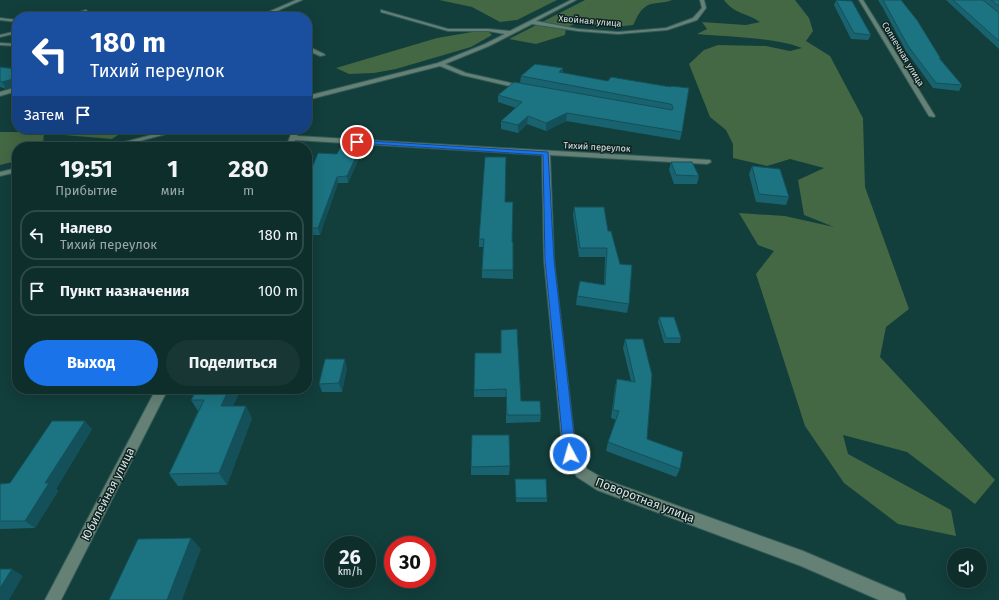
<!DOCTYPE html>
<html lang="ru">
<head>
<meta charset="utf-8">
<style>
  body { margin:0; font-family:"Fira Sans",sans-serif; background:#173634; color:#f1f3f6; height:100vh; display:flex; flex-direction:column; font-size:15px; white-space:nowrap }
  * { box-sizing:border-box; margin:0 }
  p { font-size:13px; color:#9ba8a9 }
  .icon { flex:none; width:22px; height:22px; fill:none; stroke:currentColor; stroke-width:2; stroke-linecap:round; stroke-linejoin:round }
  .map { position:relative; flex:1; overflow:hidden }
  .details { position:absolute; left:12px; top:142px; width:300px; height:252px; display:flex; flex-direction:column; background:#0e2e2c; border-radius:16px; box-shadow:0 4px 16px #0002,0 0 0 1px #2e4a48 }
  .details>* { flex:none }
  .guide { position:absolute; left:12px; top:12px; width:300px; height:122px; border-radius:16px; box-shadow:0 4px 16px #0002,0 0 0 1px #2e4a48; background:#1a4fa0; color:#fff; overflow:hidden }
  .controls { position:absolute; left:947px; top:548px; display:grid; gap:8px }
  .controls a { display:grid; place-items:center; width:40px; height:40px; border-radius:50%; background:#0e2e2c; box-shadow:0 4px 16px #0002,0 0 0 1px #2e4a48; font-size:20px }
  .speed { position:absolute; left:324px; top:536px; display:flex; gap:8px; font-size:20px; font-weight:700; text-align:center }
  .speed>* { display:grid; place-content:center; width:52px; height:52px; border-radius:50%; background:#0e2e2c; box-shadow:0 4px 16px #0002,0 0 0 1px #2e4a48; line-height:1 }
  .speed small { font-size:10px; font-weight:400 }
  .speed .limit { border:6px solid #d22; background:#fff; color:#111 }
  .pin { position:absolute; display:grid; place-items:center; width:34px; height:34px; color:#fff; margin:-17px; border:2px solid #fff; border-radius:50%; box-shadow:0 1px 4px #0007 }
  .me { position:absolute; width:44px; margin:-22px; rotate:354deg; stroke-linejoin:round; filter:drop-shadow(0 0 3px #0008) }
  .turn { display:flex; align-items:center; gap:14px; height:84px; padding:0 12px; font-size:18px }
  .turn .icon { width:52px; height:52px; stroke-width:2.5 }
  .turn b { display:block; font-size:28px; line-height:34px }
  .then { display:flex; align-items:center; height:38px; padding:0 12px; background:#0003; gap:8px; font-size:15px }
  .eta { display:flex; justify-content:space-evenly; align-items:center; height:68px; text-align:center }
  .eta b { font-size:24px; font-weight:700; line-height:28px }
  .action { display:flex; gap:8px; margin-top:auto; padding:8px 12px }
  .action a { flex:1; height:46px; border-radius:24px; background:#1a73e8; color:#fff; font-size:16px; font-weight:700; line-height:46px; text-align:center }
  .action a+a { background:#173634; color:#f1f3f6 }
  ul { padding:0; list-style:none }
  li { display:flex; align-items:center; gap:12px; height:50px; margin:0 8px 6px; padding:0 4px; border:2px solid #2e4a48; border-radius:16px }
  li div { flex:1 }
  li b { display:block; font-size:15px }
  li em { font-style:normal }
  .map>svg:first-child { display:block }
  .green { fill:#446744 }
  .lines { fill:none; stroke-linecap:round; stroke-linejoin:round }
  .minor-casing { stroke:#345c59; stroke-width:2 }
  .minor { fill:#658074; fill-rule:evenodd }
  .wall { fill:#18636f }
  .shaded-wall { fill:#14505a }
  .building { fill:#1c7381; stroke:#14505a }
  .route { fill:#1a73e8; stroke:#114b97 }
  .labels { text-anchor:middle; stroke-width:3; stroke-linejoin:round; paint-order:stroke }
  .far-street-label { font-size:9px; fill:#d0e6e4; stroke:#102120 }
  .near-street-label { font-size:12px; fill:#d0e6e4; stroke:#102120 }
</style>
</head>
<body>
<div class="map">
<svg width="999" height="600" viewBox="0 0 999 600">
  <rect width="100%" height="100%" fill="#123e3b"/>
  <g class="green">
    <path d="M439,0H557L517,20L500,22L472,7Z"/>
    <path d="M585,0H672C664,4 651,1 644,8C639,11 636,20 633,25L616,27L576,23L566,28L565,35L536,44L509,39Z"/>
    <path d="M724,0H795L809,18L813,31L806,41L830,56L863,118L865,187L909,309L886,327L880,357L995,480L975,504L907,452L843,435L848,454L951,510L956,536L898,524L844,483L805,426L756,274L774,251L758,245L739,213L785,216L834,227L804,215L798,180L824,168L790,159L767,166L733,158V144L726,130L710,117L689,64L704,50L718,45L766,46L790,51L802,48C774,37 727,37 697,34L707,29L702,22L746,25L760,22C747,13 734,14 724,0Z"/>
    <path d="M478,31L489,32L492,35L471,47L396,69L374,73L349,74L336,68L437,38Z"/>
    <path d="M65,129H133L124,131L112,139L64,135Z"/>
    <path d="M0,132H44L43,144L65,142L76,146L17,147V161L0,165Z"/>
  </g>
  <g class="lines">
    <g class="minor-casing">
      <g id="minor">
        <path d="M296,0H302L263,17H257Z"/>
        <path d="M571,0H576L536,21L578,29L618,32L666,28L693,18L702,8L700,0H704L706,8L697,20L667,30L618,34L578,31L532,24L489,46L445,64L466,73L524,86L525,87L522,89L462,75L440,66L307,100V96L438,63L485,44L505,34L488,31H448L381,12V10L448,29H488L510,31Z"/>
        <path d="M859,0H863L935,116L934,117L929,116Z"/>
        <path d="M86,10L88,12L71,17H64Z"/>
        <path d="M204,13L233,16L235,17L202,15Z"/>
        <path d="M0,18L17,20V22L0,20Z"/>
        <path d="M17,31V33L0,37V35Z"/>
        <path d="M0,43L17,44V46L0,45Z"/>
        <path d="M307,46L324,54L325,55L320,56L307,50Z"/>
        <path d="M17,87V91L0,96V92Z"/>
        <path d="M174,129H185L117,147H106Z"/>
        <path d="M293,129H299L297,136L710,160L711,162L707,164L550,155L554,260L576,453L587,469L606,480L803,551L904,594L906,600H879L801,566L597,490L577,477L563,454L544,260L542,155L295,140L292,147H286Z"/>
        <path d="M17,168V172L0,176V172Z"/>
        <path d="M156,389H168L61,600H45Z"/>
      </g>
    </g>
    <use href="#minor" class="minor"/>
  </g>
  <g class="wall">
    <path d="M836,0L871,35L868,40L851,39L834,5Z"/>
    <path d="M878,0H901L941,59V60L962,85L959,91L933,88L906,51L883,8Z"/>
    <path d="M946,0H999V49Z"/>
    <path d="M0,67L6,89L0,87Z"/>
    <path d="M563,68V73L608,81L671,87L682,132L680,140L566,121L546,131L527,124L518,133L501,129V121L516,108L498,102V95L520,83L521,76Z"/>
    <path d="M360,148L361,154L348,183H338L320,235H311L307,246V180L337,154Z"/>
    <path d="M671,162L699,176L697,184H674L669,170Z"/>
    <path d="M752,166L789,197L786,205L756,202L749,174Z"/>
    <path d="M505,202L512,242H513V279L482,278V270L483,247H479V239Z"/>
    <path d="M574,207L608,231L629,304L627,313L576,305L577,296L604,285L605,257H579L573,215Z"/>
    <path d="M659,317L681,338L680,343H664L658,322Z"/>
    <path d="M625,339H643L647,439L680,469L676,477L606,451L608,442L616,420L611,418L615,387L617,379L631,381L623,348Z"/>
    <path d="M475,353L521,401L541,415L540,422L506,423V397H474V390Z"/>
    <path d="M347,368L342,392H322L319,384Z"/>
    <path d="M238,395L233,406L252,418L227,485L178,486L169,474L198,411L191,400Z"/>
    <path d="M92,429L56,489L58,491L35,528L0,529V484L10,483Z"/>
    <path d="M510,466L509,475H471V467Z"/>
    <path d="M515,479L547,498V502H516Z"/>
  </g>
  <g class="shaded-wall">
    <path d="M563,68L562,76L559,72Z"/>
    <path d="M17,78V86L6,89L2,82Z"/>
    <path d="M567,113L566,121L546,131V123Z"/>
    <path d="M528,116L527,124L518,133V125Z"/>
    <path d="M360,148L361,154L348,183L347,176Z"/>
    <path d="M337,177L338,183L320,235L318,228Z"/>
    <path d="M309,228L311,235L307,246V234Z"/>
    <path d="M345,359L347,368L342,392L339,383Z"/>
    <path d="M229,389H235L238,395L228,418L221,406Z"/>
    <path d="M246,406L252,418L227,485L219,473Z"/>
    <path d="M85,421L92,429L56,489L58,491L35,528L25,521L45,483Z"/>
    <path d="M191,538L201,549L182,600H167Z"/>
    <path d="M12,569L23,576L9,600H0V588Z"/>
  </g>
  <g class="building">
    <path d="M836,0L852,1L871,35L854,33Z"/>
    <path d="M883,0H901L917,20L941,59L939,58L962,85L936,83L908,46Z"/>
    <path d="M953,0H983L999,13V41Z"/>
    <path d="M991,0H999V6Z"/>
    <path d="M535,64L563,68L559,72L608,81L611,77L671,87V86L689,88L682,132L567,113L546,123L528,116L518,125L501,121L522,102L498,95L514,82L672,110L673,108L672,105L670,104L521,76Z"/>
    <path d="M0,67L17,69V78L2,82L0,81Z"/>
    <path d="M265,145L264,147H233L234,146Z"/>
    <path d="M340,148H360L347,176L337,177L318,228H309L307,234V180L318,153L337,154Z"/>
    <path d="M485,157H506L505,202H513L512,242H513V270H482L484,239H479Z"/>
    <path d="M671,162H692L699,176L676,175Z"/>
    <path d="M752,166L780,169L789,197L759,194Z"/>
    <path d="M574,207H604L608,231H611L620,264L632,265L629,304L577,296L580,281L605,285L607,248H580Z"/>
    <path d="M659,317H674L681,338H666Z"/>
    <path d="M517,329L521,401H540L541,415H507L506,389L474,390L475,353H501V330Z"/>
    <path d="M625,339H643L652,375L647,439L683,452L680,469L608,442L619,411L613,410L617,379L635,382Z"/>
    <path d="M325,359H345L339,383L319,384Z"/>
    <path d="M197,389H229L221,406H246L219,473L169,474L204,400H191Z"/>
    <path d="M52,421H85L45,483H49L25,521H0V484L10,483Z"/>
    <path d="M472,435H509L510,466L471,467Z"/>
    <path d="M515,479H546L547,498H516Z"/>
    <path d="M191,538L167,600H109L138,539Z"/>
    <path d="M0,569H12L0,588Z"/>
  </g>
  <path class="route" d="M354,140L548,152L554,260L576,454L574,458L570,459L566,458L564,454L545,260L543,155L357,143H354Z"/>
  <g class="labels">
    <g class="far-street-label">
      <text transform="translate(590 21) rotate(5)" y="3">Хвойная улица</text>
      <text transform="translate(903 54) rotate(59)" y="3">Солнечная улица</text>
      <text transform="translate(597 147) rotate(3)" y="3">Тихий переулок</text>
    </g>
    <g class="near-street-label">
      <text transform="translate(108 494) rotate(-63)" y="4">Юбилейная улица</text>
      <text transform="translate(645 500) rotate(21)" y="4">Поворотная улица</text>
    </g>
  </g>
</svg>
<div class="controls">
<a><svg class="icon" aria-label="sound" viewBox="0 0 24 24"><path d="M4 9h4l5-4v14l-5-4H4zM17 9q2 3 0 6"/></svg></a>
</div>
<div class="speed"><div>26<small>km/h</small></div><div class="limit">30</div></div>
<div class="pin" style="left:357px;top:142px;background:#d93025"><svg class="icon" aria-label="arrive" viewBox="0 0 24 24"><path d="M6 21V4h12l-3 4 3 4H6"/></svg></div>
<svg class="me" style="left:570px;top:454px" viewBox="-20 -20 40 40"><circle r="17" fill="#1a73e8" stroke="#fff" stroke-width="3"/><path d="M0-11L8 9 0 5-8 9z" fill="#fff"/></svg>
<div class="guide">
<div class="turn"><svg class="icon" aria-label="left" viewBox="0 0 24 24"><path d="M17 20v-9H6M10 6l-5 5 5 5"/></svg><div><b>180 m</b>Тихий переулок</div></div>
<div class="then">Затем<svg class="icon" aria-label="arrive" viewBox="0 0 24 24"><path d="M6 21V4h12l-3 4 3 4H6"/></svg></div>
</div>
<section class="details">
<div class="eta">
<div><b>19:51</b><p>Прибытие</p></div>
<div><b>1</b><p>мин</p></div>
<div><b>280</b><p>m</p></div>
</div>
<ul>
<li><svg class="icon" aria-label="left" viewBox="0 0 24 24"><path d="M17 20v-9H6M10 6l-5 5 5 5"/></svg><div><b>Налево</b><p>Тихий переулок</p></div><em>180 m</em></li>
<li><svg class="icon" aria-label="arrive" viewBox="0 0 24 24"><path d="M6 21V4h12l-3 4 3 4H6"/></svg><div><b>Пункт назначения</b></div><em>100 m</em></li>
</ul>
<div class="action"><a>Выход</a><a>Поделиться</a></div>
</section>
</div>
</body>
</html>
